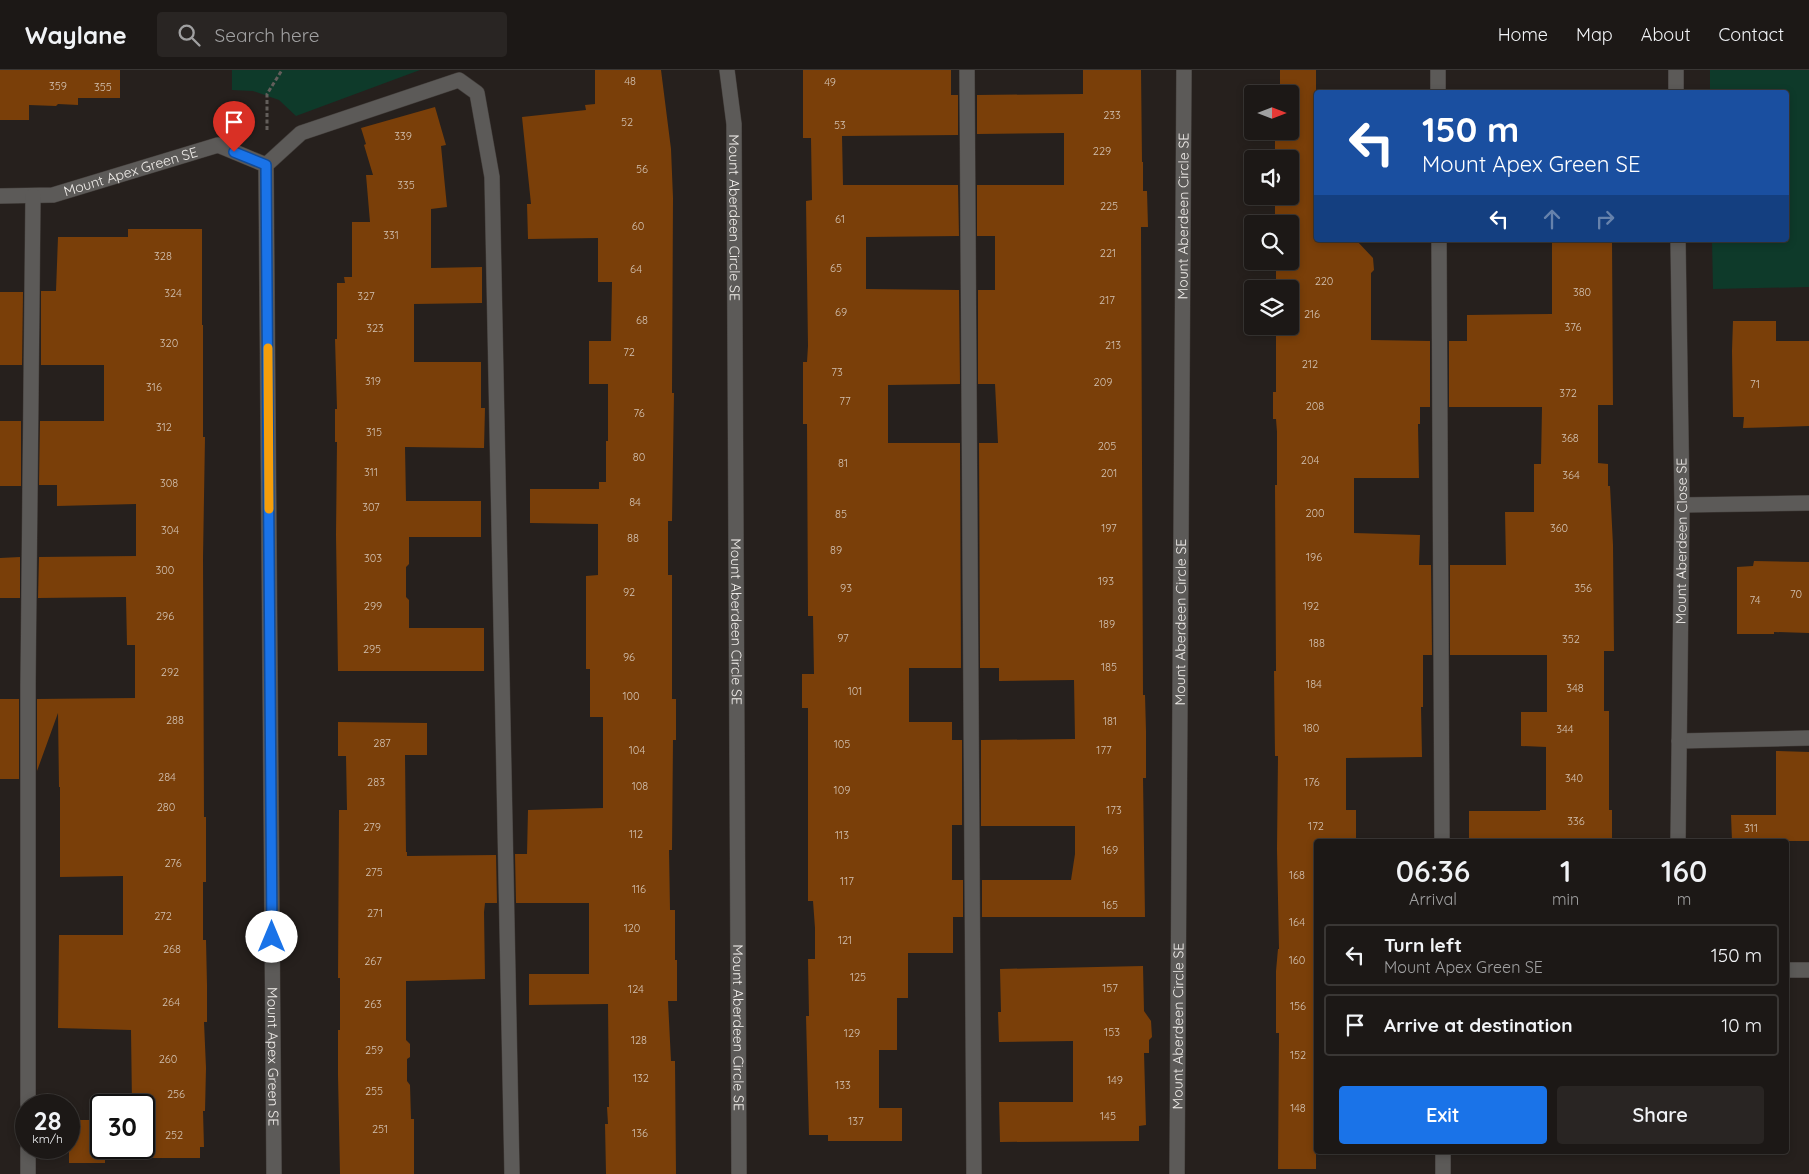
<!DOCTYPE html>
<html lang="en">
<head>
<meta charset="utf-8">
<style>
  body { margin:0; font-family:Quicksand,sans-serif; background:#292523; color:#f1f3f6; height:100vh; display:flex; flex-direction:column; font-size:19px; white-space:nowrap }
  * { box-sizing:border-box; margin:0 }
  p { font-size:16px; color:#a0a0a1 }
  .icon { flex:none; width:28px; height:28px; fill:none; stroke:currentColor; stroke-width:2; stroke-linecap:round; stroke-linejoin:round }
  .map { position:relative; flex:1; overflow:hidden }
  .side { position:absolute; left:1314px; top:769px; width:475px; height:315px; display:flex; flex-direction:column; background:#1c1816; border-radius:5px; box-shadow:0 2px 8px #0003,0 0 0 1px #3a3735 }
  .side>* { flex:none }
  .banner { position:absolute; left:1314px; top:20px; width:475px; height:152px; border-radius:5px; box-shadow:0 2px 8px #0003,0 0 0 1px #3a3735; background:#1a4fa0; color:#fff; overflow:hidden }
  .needle { width:32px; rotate:90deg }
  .fabs { position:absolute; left:1244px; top:15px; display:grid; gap:10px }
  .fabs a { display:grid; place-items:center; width:55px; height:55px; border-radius:5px; background:#1c1816; box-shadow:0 2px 8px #0003,0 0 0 1px #3a3735; font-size:25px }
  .speed { position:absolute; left:15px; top:1024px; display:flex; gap:10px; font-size:25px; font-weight:700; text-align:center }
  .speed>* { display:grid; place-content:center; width:65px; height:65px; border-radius:50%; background:#1c1816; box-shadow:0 2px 8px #0003,0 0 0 1px #3a3735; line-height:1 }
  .speed small { font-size:12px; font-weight:400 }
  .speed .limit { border:2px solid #111; border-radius:8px; background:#fff; color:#111 }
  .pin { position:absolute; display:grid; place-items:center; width:42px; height:42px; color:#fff; margin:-51px -21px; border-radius:50% 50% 50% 0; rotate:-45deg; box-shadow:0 0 5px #0007 }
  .pin .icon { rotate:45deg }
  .me { position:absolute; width:55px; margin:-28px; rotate:0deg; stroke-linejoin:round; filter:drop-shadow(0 0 4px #0008) }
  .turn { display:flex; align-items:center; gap:18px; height:105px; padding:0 25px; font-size:22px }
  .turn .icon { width:65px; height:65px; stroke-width:2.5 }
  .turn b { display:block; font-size:35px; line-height:42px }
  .lanes { display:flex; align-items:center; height:48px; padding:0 25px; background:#0003; justify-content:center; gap:25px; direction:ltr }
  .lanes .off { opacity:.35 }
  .eta { display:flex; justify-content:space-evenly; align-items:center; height:85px; text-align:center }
  .eta b { font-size:30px; font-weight:600; line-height:35px }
  .cta { display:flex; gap:10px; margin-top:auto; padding:10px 25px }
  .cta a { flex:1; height:58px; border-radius:5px; background:#1a73e8; color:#fff; font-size:20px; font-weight:600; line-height:58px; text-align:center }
  .cta a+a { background:#292523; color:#f1f3f6 }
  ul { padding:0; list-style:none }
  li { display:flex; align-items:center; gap:15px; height:62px; margin:0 10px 8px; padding:0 15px; border:2px solid #3a3735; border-radius:5px }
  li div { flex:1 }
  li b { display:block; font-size:19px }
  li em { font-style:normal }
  header { display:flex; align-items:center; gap:30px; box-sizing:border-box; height:70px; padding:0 25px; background:#1c1816; border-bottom:1px solid #3a3735 }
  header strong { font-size:24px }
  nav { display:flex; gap:28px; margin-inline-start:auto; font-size:18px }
  .search { width:350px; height:45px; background:#292523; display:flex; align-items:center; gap:12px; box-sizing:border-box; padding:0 18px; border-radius:5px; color:#a0a0a1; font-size:19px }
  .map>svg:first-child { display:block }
  .green { fill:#0e3a2a }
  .building { fill:#7a3f09 }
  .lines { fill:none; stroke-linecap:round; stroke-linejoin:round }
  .minor-casing { stroke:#423d3a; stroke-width:16 }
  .path { stroke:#635e5b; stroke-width:3; stroke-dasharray:4 2.5; stroke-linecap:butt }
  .minor { stroke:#5c5a58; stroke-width:15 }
  .route-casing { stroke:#114b97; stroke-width:12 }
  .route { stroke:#1a73e8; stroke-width:9 }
  .slow { stroke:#f59e0b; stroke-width:9 }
  .labels { text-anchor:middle; stroke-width:5; stroke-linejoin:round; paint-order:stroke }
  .number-label { font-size:11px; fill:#d2c1b1 }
  .street-label { font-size:14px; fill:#efece9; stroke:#26201d }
</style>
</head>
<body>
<header>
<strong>Waylane</strong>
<div class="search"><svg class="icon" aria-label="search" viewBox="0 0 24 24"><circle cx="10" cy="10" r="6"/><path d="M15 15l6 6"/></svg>Search here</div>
<nav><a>Home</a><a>Map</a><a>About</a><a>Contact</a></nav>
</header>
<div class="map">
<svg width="1809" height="1104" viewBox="0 0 1809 1104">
  <rect width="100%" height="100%" fill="#26201d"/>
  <g class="green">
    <path d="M232,0H420L296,46L279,30L253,21L232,20Z"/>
    <path d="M1710,0H1809V217L1713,219L1712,170H1786V22H1710Z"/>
  </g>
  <g class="building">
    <path d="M0,0H120V28H78V35L58,34L56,36L29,35V50H0Z"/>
    <path d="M595,0H661L671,79L673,128L672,323H674L672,451H668V505H672V629H676V670H673L672,780H669L670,840H675V890H677V931H668L671,991H675L676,1104H606L605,1054H608L607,1037H609L608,934L529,935V904H589V833H516L515,784H527L528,740L603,738V647H590V599H586V506L598,505V454L530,453V419H599V412H606V371H608V314H589V271H611L612,212H598V168L528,169L527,134H531L522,47L586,40L585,35L595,34Z"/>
    <path d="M803,0H951V25H958V65L842,66L843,115H958L959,166L866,167V219L959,220L960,314L888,315V373H960L961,598H909V652H952V670H962V755H952V810H963V847H953V883H908V928H897V980H879V1038H902V1071H828V1065H809L806,946H809L808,889H815V858L813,831H808V638H802V604H814L813,546H808L807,354H803V292H807L808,276L806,131L812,130L811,68H803Z"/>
    <path d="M1083,0H1141L1142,92H1143V121H1147L1148,157H1141L1143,625H1145L1146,661V708H1143L1145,847H982V810H1071L1075,784V756H981V670L1075,669L1074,610L999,611V598H980L979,373H998L995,314H978V220H995V166H977V115H1064V63L977,64V25L1083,24Z"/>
    <path d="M1280,0H1316V170H1356L1373,188L1374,200L1371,203V270L1430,271V337H1420V354H1418L1419,408H1354V463L1420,465L1419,495H1431L1432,585H1423V637H1421L1422,687L1346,688V740H1356V771H1316V1099H1278L1279,963H1276V901L1278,879H1279L1277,779L1278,686H1275L1274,601H1276L1275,415H1277V362L1276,349H1273V322H1276V256H1290V219H1276V191H1290V154H1275V126H1290V89H1275V61H1290V24H1280Z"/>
    <path d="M435,37L446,75L441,76L447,137L431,139V198L482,197V233L414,234V292H481V338H485L484,378L405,377L406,431H481V467H409V494L406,497V527L409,530V558H484V601H338L336,465L337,372H335V339H337L335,269H337V213H345L344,207H352V152H370L366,105H373L364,75L366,74L361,58Z"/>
    <path d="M128,159H202V255H203V367H205L203,488L204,747H206V812H203V870H206L207,915V952H204L206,998L205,1041H203L204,1077H200V1088H105V1093H69V1050H101V1078H144V1035H132L131,960L58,958L59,865H123V806L60,807V717H59L58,643L37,701V629L135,628V575H127L126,527L38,528L39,487L136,486V434L57,436V415H39L40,351H104V295H41V221H56L58,167H128Z"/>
    <path d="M1552,170H1612L1613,335H1598V393L1608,394V416H1610L1613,475L1614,581H1604V641H1609V740H1612V771H1469V741H1540V740H1546V677L1521,676V642H1547V585H1450V495H1506L1505,442H1534V394H1541L1542,337H1449V271H1467V245L1552,244Z"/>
    <path d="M0,222H23L22,295H0Z"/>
    <path d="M1733,251H1776V271H1809V356L1743,358L1744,347H1733L1732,281Z"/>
    <rect x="0" y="351" width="21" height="65"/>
    <path d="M20,487V528H0V488Z"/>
    <path d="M1754,491L1809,492V563L1774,562V564H1737V497L1753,496Z"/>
    <rect x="0" y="629" width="19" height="80"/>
    <path d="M338,652L427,653V685H405L406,782H407V786L496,785L497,833H485L484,842L485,909L406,911V970L410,974V987L407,989V1011L410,1015L411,1049H414V1104H340L338,1005V960H340V908H338L339,740H347L346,686H338Z"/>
    <path d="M1776,681L1809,682V771H1732L1731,745H1776Z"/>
    <path d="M1143,896L1144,941L1151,951L1152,967L1149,970V983H1144L1146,1055L1139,1056V1071L1000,1072L999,1032H1073V971L999,972L998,942H1001L1000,899Z"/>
  </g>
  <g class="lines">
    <g class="minor-casing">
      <g id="minor">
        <path id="s1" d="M727,0L734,54L739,1104"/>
        <path d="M967,0L974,1104"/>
        <path d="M1438,0V22"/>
        <path d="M1676,0V22"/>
        <path d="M266,95L301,63L459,10L477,23L492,107L512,1104"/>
        <path id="s2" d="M0,126L53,125L218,75L266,95L274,1104"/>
        <path d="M1439,170L1442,771"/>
        <path d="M1682,435L1809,433"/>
        <path d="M1679,671L1809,668"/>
        <path id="s3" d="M1678,771L1682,435L1678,170"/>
        <path d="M1786,900H1809"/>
        <path d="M28,1035V615L33,126"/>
        <path d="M28,1078V1104"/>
        <path d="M1443,1081V1104"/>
        <path id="s4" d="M1177,1104L1184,0"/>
      </g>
    </g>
    <path class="path" d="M267,60V24L282,0"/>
    <use href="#minor" class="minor"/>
  </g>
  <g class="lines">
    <g class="route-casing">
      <path id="route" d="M234,82L266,95L272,867"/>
    </g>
    <use href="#route" class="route"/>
    <path class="slow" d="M268,278L269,439"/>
  </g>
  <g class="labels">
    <g class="number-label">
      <text x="630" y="15">48</text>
      <text x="830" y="16">49</text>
      <text x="58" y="20">359</text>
      <text x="103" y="21">355</text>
      <text x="1112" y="49">233</text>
      <text x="627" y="56">52</text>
      <text x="840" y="59">53</text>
      <text x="403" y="70">339</text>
      <text x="1102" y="85">229</text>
      <text x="642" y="103">56</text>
      <text x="406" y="119">335</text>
      <text x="1109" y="140">225</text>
      <text x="840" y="153">61</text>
      <text x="638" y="160">60</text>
      <text x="391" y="169">331</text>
      <text x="1108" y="187">221</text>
      <text x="163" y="190">328</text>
      <text x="836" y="202">65</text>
      <text x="636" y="203">64</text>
      <text x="1324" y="215">220</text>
      <text x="1582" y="226">380</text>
      <text x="173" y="227">324</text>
      <text x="366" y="230">327</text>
      <text x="1107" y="234">217</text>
      <text x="841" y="246">69</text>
      <text x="1312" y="248">216</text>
      <text x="642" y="254">68</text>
      <text x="1573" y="261">376</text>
      <text x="375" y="262">323</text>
      <text x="169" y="277">320</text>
      <text x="1113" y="279">213</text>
      <text x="629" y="286">72</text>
      <text x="1310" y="298">212</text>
      <text x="837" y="306">73</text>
      <text x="373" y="315">319</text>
      <text x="1103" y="316">209</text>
      <text x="1755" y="318">71</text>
      <text x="154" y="321">316</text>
      <text x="1568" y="327">372</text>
      <text x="845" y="335">77</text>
      <text x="1315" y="340">208</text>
      <text x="639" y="347">76</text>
      <text x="164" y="361">312</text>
      <text x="374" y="366">315</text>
      <text x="1570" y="372">368</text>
      <text x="1107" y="380">205</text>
      <text x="639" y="391">80</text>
      <text x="1310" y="394">204</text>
      <text x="843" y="397">81</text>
      <text x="371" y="406">311</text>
      <text x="1109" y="407">201</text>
      <text x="1571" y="409">364</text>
      <text x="169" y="417">308</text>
      <text x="635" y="436">84</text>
      <text x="371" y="441">307</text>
      <text x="1315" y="447">200</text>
      <text x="841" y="448">85</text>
      <text x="1109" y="462">197</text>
      <text x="1559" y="462">360</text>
      <text x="170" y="464">304</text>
      <text x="633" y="472">88</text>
      <text x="836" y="484">89</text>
      <text x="1314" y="491">196</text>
      <text x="373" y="492">303</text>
      <text x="165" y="504">300</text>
      <text x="1106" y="515">193</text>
      <text x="846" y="522">93</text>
      <text x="1583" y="522">356</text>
      <text x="629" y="526">92</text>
      <text x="1796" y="528">70</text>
      <text x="1755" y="534">74</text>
      <text x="373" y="540">299</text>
      <text x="1311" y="540">192</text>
      <text x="165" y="550">296</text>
      <text x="1107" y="558">189</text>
      <text x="843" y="572">97</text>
      <text x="1571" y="573">352</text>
      <text x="1317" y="577">188</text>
      <text x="372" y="583">295</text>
      <text x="629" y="591">96</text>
      <text x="1109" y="601">185</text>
      <text x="170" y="606">292</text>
      <text x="1314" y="618">184</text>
      <text x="1575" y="622">348</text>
      <text x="855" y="625">101</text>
      <text x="631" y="630">100</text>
      <text x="175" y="654">288</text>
      <text x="1110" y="655">181</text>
      <text x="1311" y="662">180</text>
      <text x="1565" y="663">344</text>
      <text x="382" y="677">287</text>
      <text x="842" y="678">105</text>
      <text x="637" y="684">104</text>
      <text x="1104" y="684">177</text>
      <text x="167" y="711">284</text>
      <text x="1574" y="712">340</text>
      <text x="376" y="716">283</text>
      <text x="1312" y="716">176</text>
      <text x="640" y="720">108</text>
      <text x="842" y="724">109</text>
      <text x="166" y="741">280</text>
      <text x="1114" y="744">173</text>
      <text x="1576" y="755">336</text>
      <text x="1316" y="760">172</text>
      <text x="372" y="761">279</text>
      <text x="1751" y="762">311</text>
      <text x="636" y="768">112</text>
      <text x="842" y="769">113</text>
      <text x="1110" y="784">169</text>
      <text x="173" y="797">276</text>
      <text x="374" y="806">275</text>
      <text x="1297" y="809">168</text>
      <text x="847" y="815">117</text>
      <text x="639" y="823">116</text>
      <text x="1110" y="839">165</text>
      <text x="375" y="847">271</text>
      <text x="163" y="850">272</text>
      <text x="1297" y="856">164</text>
      <text x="632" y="862">120</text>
      <text x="845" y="874">121</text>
      <text x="172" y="883">268</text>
      <text x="1297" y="894">160</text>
      <text x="373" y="895">267</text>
      <text x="858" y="911">125</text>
      <text x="1110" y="922">157</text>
      <text x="636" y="923">124</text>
      <text x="171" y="936">264</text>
      <text x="373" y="938">263</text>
      <text x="1298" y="940">156</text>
      <text x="1112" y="966">153</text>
      <text x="852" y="967">129</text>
      <text x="639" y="974">128</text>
      <text x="374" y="984">259</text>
      <text x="1298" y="989">152</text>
      <text x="168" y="993">260</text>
      <text x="641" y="1012">132</text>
      <text x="1115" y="1014">149</text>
      <text x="843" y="1019">133</text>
      <text x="374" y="1025">255</text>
      <text x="176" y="1028">256</text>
      <text x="1298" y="1042">148</text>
      <text x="1108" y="1050">145</text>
      <text x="856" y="1055">137</text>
      <text x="380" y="1063">251</text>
      <text x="640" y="1067">136</text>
      <text x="174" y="1069">252</text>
    </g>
    <g class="street-label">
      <text dy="5" stroke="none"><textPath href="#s2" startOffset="134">Mount Apex Green SE</textPath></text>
      <text dy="5" stroke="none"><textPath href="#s1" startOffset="148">Mount Aberdeen Circle SE</textPath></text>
      <text dy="5" stroke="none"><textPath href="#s4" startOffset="958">Mount Aberdeen Circle SE</textPath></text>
      <text dy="5" stroke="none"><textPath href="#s3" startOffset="300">Mount Aberdeen Close SE</textPath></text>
      <text dy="5" stroke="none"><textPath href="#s1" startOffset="552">Mount Aberdeen Circle SE</textPath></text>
      <text dy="5" stroke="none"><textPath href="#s4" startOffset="552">Mount Aberdeen Circle SE</textPath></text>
      <text dy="5" stroke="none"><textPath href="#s1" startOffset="958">Mount Aberdeen Circle SE</textPath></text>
      <text dy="5" stroke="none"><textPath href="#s4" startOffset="148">Mount Aberdeen Circle SE</textPath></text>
      <text dy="5" stroke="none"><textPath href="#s2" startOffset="1169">Mount Apex Green SE</textPath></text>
    </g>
  </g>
</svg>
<div class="fabs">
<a><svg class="needle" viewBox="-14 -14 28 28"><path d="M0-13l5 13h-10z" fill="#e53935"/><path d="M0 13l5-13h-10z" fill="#a0a0a1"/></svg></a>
<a><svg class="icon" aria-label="sound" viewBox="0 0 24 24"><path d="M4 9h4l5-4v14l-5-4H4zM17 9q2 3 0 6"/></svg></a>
<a><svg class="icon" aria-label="search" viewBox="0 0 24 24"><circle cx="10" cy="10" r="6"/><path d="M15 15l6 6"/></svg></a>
<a><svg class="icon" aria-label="layers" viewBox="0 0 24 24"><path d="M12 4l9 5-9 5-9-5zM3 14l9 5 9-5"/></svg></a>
</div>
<div class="speed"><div>28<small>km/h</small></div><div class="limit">30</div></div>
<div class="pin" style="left:234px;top:82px;background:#d93025"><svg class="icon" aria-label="arrive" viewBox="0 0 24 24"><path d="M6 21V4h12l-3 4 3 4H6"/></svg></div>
<svg class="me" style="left:272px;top:867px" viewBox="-20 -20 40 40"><circle r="19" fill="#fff"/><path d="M0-13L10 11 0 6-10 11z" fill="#1a73e8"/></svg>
<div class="banner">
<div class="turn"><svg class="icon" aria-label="left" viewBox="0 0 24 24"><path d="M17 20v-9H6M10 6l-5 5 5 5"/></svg><div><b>150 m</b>Mount Apex Green SE</div></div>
<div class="lanes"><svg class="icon" aria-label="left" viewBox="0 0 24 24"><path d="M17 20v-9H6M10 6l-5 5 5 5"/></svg><svg class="icon off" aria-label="ahead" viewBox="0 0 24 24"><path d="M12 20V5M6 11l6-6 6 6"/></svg><svg class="icon off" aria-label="right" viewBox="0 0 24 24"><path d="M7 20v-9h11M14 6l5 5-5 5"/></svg></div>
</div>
<section class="side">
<div class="eta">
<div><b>06:36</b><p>Arrival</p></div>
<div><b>1</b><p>min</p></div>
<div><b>160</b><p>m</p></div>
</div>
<ul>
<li><svg class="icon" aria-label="left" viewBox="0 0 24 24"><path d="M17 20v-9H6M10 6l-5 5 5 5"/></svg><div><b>Turn left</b><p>Mount Apex Green SE</p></div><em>150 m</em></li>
<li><svg class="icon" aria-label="arrive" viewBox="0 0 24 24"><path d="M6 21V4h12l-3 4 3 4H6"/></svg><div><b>Arrive at destination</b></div><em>10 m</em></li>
</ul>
<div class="cta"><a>Exit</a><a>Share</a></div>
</section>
</div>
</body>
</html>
